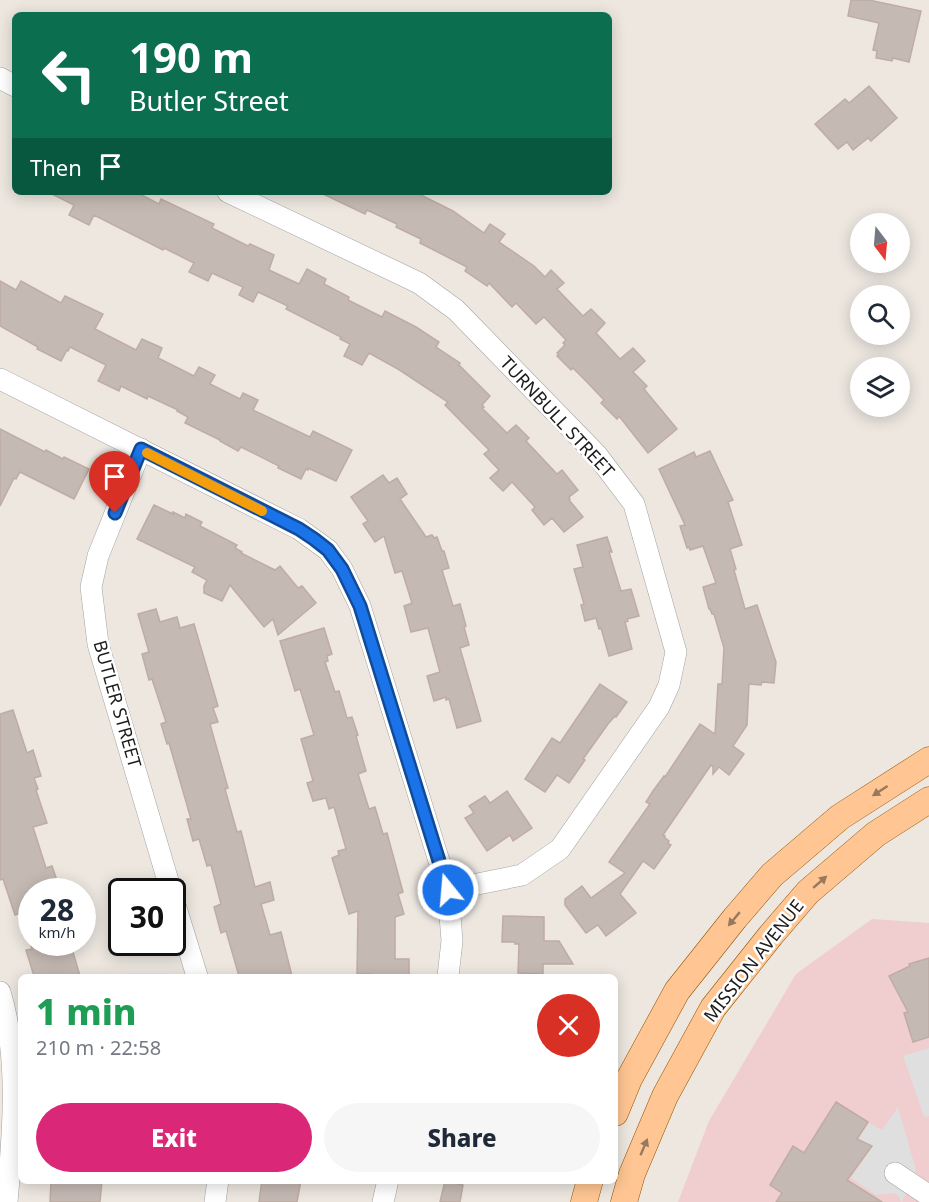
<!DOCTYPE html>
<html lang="en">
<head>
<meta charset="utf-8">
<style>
  body { margin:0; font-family:"Noto Sans",sans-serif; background:#f6f6f7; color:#1f2937; height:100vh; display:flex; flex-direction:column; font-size:22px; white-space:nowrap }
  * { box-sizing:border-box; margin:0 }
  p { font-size:20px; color:#747a83 }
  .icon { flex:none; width:33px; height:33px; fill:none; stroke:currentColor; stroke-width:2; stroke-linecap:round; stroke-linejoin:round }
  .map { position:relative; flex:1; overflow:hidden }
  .panel { position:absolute; left:18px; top:974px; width:600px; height:210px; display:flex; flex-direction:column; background:#fff; border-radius:9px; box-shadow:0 3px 15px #0003 }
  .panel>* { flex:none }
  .banner { position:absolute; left:12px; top:12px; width:600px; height:183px; border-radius:9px; box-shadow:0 3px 15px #0003; background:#0b6e4f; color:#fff; overflow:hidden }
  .needle { width:39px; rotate:164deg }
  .buttons { position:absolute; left:850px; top:213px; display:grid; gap:12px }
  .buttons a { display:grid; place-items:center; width:60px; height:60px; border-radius:50%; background:#fff; box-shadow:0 3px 15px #0003; font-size:30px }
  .speed { position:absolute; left:18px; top:878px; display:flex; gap:12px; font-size:30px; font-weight:700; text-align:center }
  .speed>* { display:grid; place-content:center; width:78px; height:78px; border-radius:50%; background:#fff; box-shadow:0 3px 15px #0003; line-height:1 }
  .speed small { font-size:15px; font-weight:400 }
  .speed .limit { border:3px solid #111; border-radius:9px; background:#fff; color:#111 }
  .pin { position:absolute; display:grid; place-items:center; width:51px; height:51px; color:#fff; margin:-62px -26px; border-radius:50% 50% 50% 0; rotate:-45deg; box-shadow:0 0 6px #0007 }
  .pin .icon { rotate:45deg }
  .me { position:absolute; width:66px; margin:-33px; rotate:343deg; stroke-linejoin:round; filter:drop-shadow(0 0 4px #0008) }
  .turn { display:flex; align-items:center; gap:21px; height:126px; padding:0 18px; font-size:27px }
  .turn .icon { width:78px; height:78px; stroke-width:2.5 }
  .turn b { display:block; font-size:42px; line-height:51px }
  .then { display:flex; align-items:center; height:57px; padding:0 18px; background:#0003; gap:12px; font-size:22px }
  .round { display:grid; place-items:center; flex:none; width:63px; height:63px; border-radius:32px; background:#f6f6f7 }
  .head { display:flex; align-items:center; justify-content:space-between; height:102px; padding:0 18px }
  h1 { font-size:36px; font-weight:800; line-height:45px; color:#1e9e55 }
  .button { display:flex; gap:12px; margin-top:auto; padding:12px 18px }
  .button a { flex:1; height:69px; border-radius:36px; background:#db2777; color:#fff; font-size:24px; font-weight:800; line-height:69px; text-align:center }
  .button a+a { background:#f6f6f7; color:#1f2937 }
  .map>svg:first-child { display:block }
  .commercial { fill:#f0cdcf }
  .parking { fill:#dfdfdf }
  .building { fill:#c5b9b3; stroke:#bfaca2; stroke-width:1.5 }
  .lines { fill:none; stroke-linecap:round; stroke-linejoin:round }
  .minor-casing { stroke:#a2a2a2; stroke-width:22 }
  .major-casing { stroke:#925300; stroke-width:27 }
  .minor { stroke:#fff; stroke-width:21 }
  .major { stroke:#ffc693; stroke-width:26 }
  .oneway { fill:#98795d }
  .route-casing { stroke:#114b97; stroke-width:15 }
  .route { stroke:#1a73e8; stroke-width:10 }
  .slow { stroke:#f59e0b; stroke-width:10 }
  .labels { text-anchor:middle; stroke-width:5; stroke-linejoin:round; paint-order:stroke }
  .street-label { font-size:18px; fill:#1b1b1b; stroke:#fff }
</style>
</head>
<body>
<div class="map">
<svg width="929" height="1202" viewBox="0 0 929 1202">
  <rect width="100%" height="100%" fill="#ede7e0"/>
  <path class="commercial" d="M872,919L929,923V1202H678L709,1121L796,974Z"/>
  <g class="parking">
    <path d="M929,1048V1116L924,1117L903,1056Z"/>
    <path d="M898,1107L916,1170L902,1202H901L899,1197L894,1193L876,1195L851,1178L872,1146L857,1139L869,1123L882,1130Z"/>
  </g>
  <g class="building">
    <path d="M851,0H869L921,11L909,62L893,58L892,61L876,58L877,51L873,50L879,23L848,16Z"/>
    <path d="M869,86L897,118L871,141L868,138L853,150L847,142L838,149L815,124L845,99L849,103Z"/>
    <path d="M48,192H136L159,204L161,199L214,224L212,228L248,246L250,244L274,255L269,270L299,284L307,269L326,279L324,284L349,297L348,300L382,317L385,311L416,327L439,342L436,347L460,363L459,365L490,396L482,405L484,407L482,408L507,433L516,425L529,438L526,441L557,474L562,470L578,490L569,497L570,499L569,500L583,517L564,532L552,518L544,525L532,510L535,507L512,482L503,491L490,478L499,470L484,454L489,450L445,405L448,402L398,369L369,353L362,365L344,356L350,344L340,339L341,337L286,309L288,306L258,292L253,302L239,295L243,287L212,273L208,281L189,272L194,263L164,248L163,250L94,215L89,225L69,215L74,205Z"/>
    <path d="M319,192H415L453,211L484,233L490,224L505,234L499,242L534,266L545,277L551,270L564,283L557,289L583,316L591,309L605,323L596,333L620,359L633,348L645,361L633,372L647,386L644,389L677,429L648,453L619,416L617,419L601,403L604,400L586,381L573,368L571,370L557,356L559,355L557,353L565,345L563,343L566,340L544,317L536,324L516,303L512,307L489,283L487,286L465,271L467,267L420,243L421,239L396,227L397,224L367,210L365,214Z"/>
    <path d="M0,281L16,290L21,281L61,303L65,296L103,314L95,329L136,350L142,339L162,348L158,358L194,376L199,367L215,375L210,384L240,399L243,393L258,400L253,410L310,437L313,431L352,450L336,481L308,468V470L306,469L301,479L278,468L279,466L241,447L238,451L220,441V440L185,423L188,417L177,411L178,410L148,396L147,399L121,386L119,391L98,381L106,365L70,347L68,351L67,350L61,361L37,349L38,347L0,326Z"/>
    <path d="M0,429L45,452L46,450L63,459L64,457L89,469L74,499L20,472L16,479L14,478L0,506Z"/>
    <path d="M710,451L733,500L728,502L742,545L730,549L736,569L734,570L745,609L757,605L776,662L774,683L762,682L761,685L749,684L747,725L733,746L744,754L729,775L719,767L713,774V767L711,765L663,835L665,836L664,837L669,841L668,843L671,845L654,869L643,861L620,894L636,913L606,936L598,925L586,933L565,905V899L582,886L591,898L625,873L609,862L650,804L646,802L653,791L664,776L665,777L700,724L715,734L718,684H722L724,648L714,614H712L710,609H709L703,587L716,583L703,546L690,550L689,547L687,548L680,526L685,525L659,469L694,452L696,457Z"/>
    <path d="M383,475L389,483L397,478L407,494L400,499L426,537L432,535L434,538L437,537L442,551H444L449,568L442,570L453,606L460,604L466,626L464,627L469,645L460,648L481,721L457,728L449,699L446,700V697L434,701L427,676L440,672L428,628L411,632L404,606L412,603L402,571L395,573L384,536L375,542L363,524L368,521L351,497Z"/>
    <path d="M154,505L173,514V512L185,518L186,514L202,522L200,526L237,545L235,548L242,552L241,553L275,570L280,566L298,588L302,586L316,603L278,635L273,619L264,627L230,585L222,601L204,593V586L207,580L192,572L195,567L137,539Z"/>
    <path d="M607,537L612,552H609L621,591L631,589L639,616L627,619L628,621L625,622L632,649L609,656L601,628L599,629L596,618L585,621L581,605L584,604L574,569L583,567L577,545Z"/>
    <path d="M156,609L160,622L177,617L180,628L194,624L218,706L213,708L218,722L210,724L228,788L225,789L237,832L241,831L255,887L270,882L274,900L261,904L270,935L281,932L292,976H239L226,931L221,933L214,907L221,904L211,865L207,866L199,839L193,841L187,819H191L169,743L167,744L161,724L166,722L152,679L149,680L142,654L149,652L138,614Z"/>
    <path d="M324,628L332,654L327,656L328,661L325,662L335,692L339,691L347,718L352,717L358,735L356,736L366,771L358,774L369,809L375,807L383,834L387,833L403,892L398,894L404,914L395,917V959H409V976H369L370,974H357L358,911L349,914L332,858L339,855L338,851L346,849L334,807L329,809L326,798L313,801L307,783L313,781L301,739L314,735L300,689L295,691L280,641Z"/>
    <path d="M600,684L627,702L616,717L615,716L608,724L583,759L585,760L569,783L557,775L545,792L525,779L552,738L560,743Z"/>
    <path d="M13,710L27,753L33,750L41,776L34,778L38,789L36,790L47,823L33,827L46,868L52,866L59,886L44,891H32V909L15,915L3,879L0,880V714Z"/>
    <path d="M507,791L532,828L513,841L510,835L487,851L465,818L474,813L469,806L485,796L490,803Z"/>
    <path d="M503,916L544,917V941H559L573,964H543V974L518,973L519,944H515V942H502Z"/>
    <path d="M30,942H70L80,976H34L26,950L32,949Z"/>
    <path d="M929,958V1037L913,1042L904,1013L908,1012L889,976L910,966L909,964Z"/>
    <path d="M836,1102L868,1122L857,1139L872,1146L847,1180L882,1202H776L782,1193L770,1185L793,1146L804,1153Z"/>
    <path d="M66,1180H102L100,1202H50L51,1182L66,1183Z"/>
    <path d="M262,1180H301L297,1202H259Z"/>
    <path d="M445,1181L463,1185L460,1202H440Z"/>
  </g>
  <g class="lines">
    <g class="minor-casing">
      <g id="minor">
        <path d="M0,78L15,86"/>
        <path d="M228,192L419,283L456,310L597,455L634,504L676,652L669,685L659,707L560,849L522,875L448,890"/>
        <path d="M0,379L299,529L328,550L342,569L360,606L448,890L452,941L448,976"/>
        <path d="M141,449L98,556L91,587L98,644L171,891"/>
        <path d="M172,895L197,976"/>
        <path d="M0,992C20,1058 13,1134 7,1202"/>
        <path d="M895,1173L925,1193"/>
        <path d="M215,1202L218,1180"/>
        <path d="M383,1202L388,1180"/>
      </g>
    </g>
    <g class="major-casing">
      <g id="major">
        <path d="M615,1113L629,1079L677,991L735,918L772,875L840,817L929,760"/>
        <path d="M584,1202L590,1180"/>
        <path d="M624,1202L632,1174L665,1096L713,1008L771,935L808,892L876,834L929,800"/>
      </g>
    </g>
    <use href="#minor" class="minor"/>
    <use href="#major" class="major"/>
  </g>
  <defs><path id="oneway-solid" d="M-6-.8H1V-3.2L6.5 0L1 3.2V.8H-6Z" transform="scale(1.5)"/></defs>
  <g class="oneway">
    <use href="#oneway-solid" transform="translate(880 791) rotate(147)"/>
    <use href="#oneway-solid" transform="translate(820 882) rotate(-41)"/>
    <use href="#oneway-solid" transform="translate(734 919) rotate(130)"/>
    <use href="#oneway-solid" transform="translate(644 1147) rotate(-67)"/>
  </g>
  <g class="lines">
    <g class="route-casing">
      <path id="route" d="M115,513L141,449L299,529L314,539L328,550L342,569L360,606L448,890"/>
    </g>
    <use href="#route" class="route"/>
    <path class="slow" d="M147,453L262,511"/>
  </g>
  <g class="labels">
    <g class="street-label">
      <text transform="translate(557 417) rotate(47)" y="6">TURNBULL STREET</text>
      <text transform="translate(117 704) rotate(74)" y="6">BUTLER STREET</text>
      <text transform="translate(754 961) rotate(-52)" y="6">MISSION AVENUE</text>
    </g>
  </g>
</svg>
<div class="buttons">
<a><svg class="needle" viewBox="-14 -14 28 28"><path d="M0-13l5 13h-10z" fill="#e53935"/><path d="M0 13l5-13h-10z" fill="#747a83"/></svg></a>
<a><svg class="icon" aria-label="search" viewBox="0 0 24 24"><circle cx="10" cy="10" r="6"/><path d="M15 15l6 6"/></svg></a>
<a><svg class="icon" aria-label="layers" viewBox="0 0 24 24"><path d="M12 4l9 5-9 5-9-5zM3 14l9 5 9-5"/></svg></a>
</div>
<div class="speed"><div>28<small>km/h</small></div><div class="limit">30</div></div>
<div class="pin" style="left:115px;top:513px;background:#d93025"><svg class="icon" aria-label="arrive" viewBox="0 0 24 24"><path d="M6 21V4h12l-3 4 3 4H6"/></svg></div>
<svg class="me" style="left:448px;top:890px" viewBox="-20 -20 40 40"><circle r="17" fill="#1a73e8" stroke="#fff" stroke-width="3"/><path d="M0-11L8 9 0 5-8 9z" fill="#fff"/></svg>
<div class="banner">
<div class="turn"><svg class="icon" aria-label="left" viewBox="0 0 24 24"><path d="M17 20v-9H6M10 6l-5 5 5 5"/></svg><div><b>190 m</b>Butler Street</div></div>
<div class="then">Then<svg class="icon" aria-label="arrive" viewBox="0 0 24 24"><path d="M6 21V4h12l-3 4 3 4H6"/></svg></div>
</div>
<section class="panel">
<div class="head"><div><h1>1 min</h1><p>210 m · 22:58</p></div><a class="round" style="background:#d93025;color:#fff"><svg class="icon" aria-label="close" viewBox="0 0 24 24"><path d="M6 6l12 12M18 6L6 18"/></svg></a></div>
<div class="button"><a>Exit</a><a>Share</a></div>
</section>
</div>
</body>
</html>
